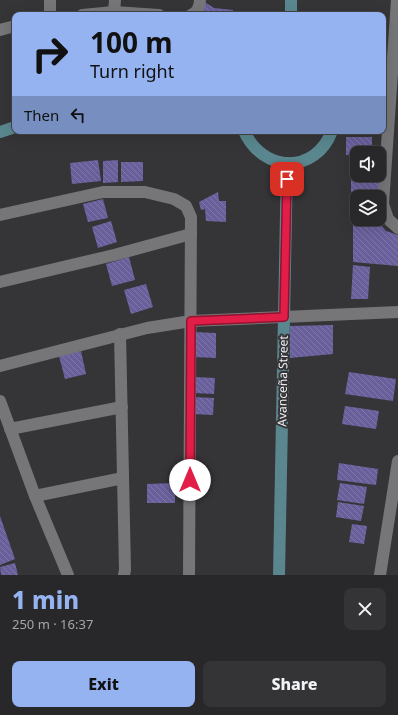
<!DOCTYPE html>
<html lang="en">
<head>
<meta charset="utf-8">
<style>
  body { margin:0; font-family:"Noto Sans",sans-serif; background:#343436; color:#f1f3f6; height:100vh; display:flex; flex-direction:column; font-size:15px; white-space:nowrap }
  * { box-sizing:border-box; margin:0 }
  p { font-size:13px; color:#a5a6a8 }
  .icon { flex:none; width:22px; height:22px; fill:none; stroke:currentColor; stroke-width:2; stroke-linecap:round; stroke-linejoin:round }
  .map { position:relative; height:575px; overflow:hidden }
  .drawer { display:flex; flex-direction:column; background:#28282a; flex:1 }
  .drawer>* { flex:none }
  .guide { position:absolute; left:12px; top:12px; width:374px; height:122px; border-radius:8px; box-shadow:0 4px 16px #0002,0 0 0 1px #444447; background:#95b2f1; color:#111; overflow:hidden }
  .fabs { position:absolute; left:350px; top:146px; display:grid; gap:8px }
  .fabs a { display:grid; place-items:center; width:36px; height:36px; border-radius:8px; background:#28282a; box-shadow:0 4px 16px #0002,0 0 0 1px #444447; font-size:20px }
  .pin { position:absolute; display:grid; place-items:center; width:34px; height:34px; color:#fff; margin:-17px; border-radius:8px; box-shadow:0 2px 6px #0006 }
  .me { position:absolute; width:44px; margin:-22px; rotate:0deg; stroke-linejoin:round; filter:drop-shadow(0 0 3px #0008) }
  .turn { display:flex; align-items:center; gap:14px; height:84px; padding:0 12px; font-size:18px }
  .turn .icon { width:52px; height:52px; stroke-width:2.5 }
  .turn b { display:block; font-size:28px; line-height:34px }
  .then { display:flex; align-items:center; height:38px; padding:0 12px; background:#0003; gap:8px; font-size:15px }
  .round { display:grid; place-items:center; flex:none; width:42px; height:42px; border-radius:8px; background:#343436 }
  .head { display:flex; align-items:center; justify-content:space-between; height:68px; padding:0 12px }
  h1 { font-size:24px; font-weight:800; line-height:30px; color:#95b2f1 }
  .button { display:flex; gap:8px; margin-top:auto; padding:8px 12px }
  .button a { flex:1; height:46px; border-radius:8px; background:#95b2f1; color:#111; font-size:16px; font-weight:800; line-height:46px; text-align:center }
  .button a+a { background:#343436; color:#f1f3f6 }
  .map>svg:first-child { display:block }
  .building { fill:url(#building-back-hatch) }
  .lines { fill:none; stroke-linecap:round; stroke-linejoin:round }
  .street { stroke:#767679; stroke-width:12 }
  .secondary { stroke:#5a878f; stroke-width:12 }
  .route-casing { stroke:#92132f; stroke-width:10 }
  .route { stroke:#e11d48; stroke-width:7 }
  .labels { text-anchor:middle; stroke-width:4; stroke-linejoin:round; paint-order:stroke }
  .street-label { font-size:12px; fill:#f1f0f3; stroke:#353538 }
</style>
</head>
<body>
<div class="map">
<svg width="398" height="575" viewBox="0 0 398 575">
  <defs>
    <pattern id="building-back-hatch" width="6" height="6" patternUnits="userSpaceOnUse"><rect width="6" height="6" fill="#695f9b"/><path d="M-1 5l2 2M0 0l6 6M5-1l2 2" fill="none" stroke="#7f76a9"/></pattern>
  </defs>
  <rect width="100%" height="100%" fill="#353538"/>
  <g class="building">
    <path d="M203,1L214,8L233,10L231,15H195Z"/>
    <path d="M383,34H385L384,54H383Z"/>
    <path d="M346,137H372V153L346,155Z"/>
    <path d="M98,160L101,181L72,184L70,163Z"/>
    <path d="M118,160V182L103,183V161Z"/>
    <path d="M121,162H143V181L121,182Z"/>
    <path d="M351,162H357V175H379V163H382L380,192H351Z"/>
    <path d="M218,192L219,201H226V222L206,221L205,209L201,210L199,202Z"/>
    <path d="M353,198L357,199V219H376L386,231L398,235V266L353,262Z"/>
    <path d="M103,199L108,218L88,222L83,204Z"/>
    <path d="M111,221L117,242L98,248L92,227Z"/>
    <path d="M129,257L135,280L112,286L106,264Z"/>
    <path d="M353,265L370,267L368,299H351Z"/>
    <path d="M146,284L153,307L131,314L124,290Z"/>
    <path d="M333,325V354L290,358V326Z"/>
    <path d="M194,332L216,333V358L193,357Z"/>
    <path d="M81,351L86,374L65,379L59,356Z"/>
    <path d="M349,372L396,379L393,401L345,394Z"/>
    <path d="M194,377L215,378L214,394L193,393Z"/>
    <path d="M193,397L214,398L213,415L193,414Z"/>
    <path d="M345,406L379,411L376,429L342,424Z"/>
    <path d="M339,463L378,469L376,485L337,480Z"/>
    <path d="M175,483V503H147V484Z"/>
    <path d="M340,483L367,487L364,504L337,500Z"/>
    <path d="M338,502L364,506L361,521L336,517Z"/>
    <path d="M0,516L15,559L0,565Z"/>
    <path d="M352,524L367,526L364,544L349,542Z"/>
    <path d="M15,563L18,575H1L0,567Z"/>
  </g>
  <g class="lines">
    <g class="street">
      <path d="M50,0V15"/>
      <path d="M397,0L383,204L388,219L398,228"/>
      <path d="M114,12L115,0"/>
      <path d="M82,15L114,12L159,15"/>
      <path d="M191,15C197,13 200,6 200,0"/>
      <path d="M0,30L15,26"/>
      <path d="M0,215L103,192H145L174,199L186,206L191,217L189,575"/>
      <path d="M0,282L114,255L191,234"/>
      <path d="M120,334L125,570L124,575"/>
      <path d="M0,366L147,328L191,321L398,312"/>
      <path d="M0,401L35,496L68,575"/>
      <path d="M10,429L122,407"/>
      <path d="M35,496L123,478"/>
      <path d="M380,575L398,461"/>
    </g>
    <g class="secondary">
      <path d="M291,15V0"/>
      <path d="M244,131C263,173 315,175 332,131"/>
      <path d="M0,132L15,127"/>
      <path d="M279,575L287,163"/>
    </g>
  </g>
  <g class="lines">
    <g class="route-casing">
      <path id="route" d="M190,480L191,321L284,317L287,179"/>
    </g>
    <use href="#route" class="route"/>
  </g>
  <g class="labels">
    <g class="street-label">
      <text transform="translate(283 381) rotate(-89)" y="4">Avanceña Street</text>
    </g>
  </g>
</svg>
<div class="fabs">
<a><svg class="icon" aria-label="sound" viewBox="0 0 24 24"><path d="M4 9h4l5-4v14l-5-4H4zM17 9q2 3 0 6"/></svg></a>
<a><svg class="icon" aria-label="layers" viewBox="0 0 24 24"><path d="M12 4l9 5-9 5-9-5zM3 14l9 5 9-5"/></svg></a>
</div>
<div class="pin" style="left:287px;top:179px;background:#d93025"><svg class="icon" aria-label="arrive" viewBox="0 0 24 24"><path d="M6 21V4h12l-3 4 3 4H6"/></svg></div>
<svg class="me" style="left:190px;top:480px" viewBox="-20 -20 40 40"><circle r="19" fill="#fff"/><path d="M0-13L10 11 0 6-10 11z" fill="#e11d48"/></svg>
<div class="guide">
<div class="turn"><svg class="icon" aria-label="right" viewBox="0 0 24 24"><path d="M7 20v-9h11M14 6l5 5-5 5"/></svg><div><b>100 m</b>Turn right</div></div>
<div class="then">Then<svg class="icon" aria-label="left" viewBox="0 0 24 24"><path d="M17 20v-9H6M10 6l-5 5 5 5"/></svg></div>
</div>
</div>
<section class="drawer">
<div class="head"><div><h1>1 min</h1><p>250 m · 16:37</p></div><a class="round"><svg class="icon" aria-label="close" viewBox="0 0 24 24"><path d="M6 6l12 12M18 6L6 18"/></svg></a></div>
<div class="button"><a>Exit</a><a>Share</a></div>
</section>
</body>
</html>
